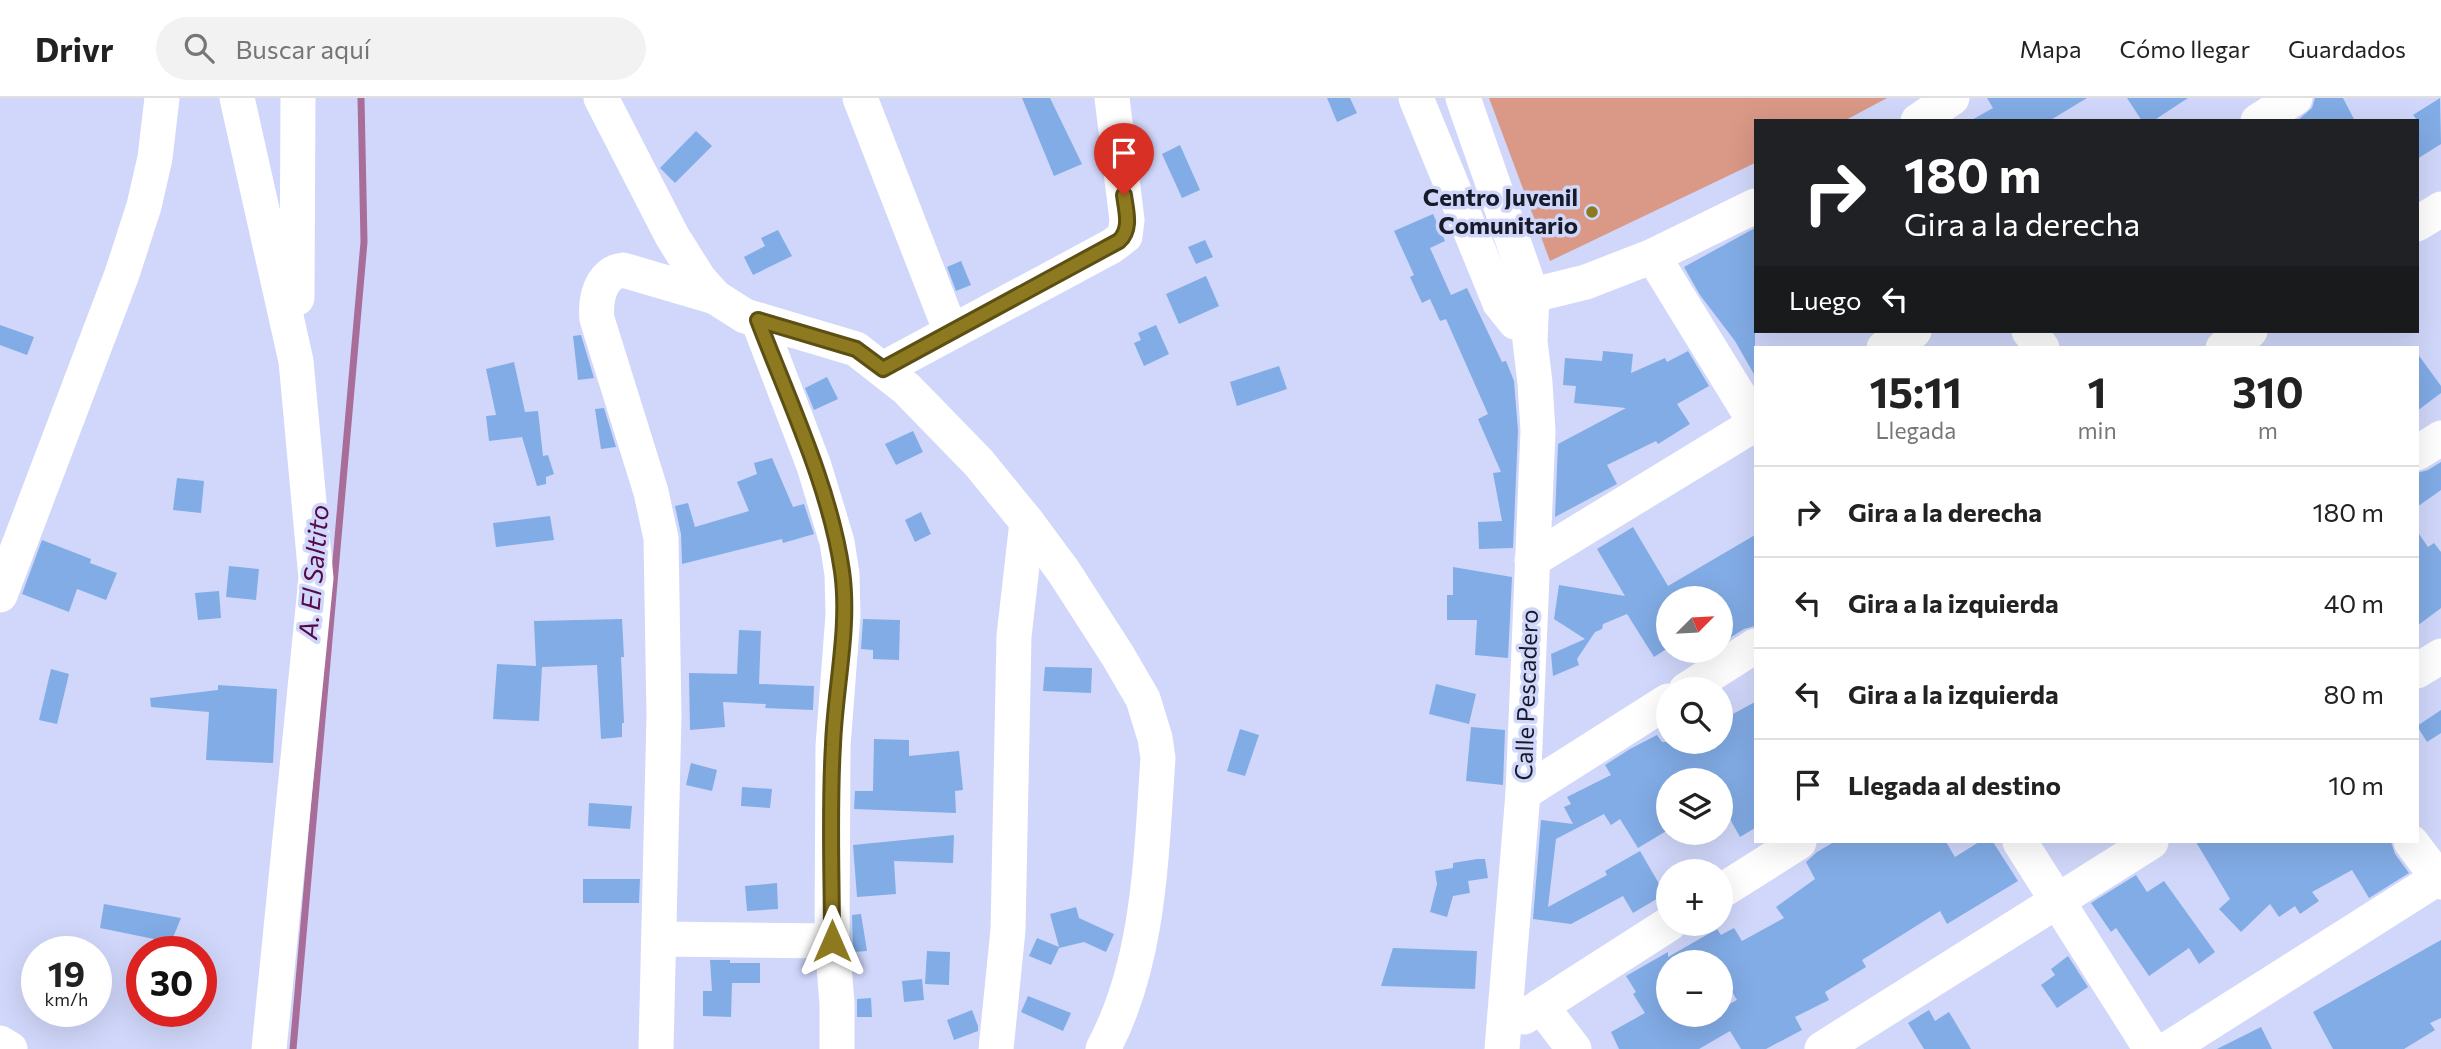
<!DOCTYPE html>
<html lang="es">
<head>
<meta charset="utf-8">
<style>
  body { margin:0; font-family:Commissioner,sans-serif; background:#f2f2f2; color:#222; height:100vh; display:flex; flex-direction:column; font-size:26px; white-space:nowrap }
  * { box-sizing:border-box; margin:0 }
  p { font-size:23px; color:#767676 }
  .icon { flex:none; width:38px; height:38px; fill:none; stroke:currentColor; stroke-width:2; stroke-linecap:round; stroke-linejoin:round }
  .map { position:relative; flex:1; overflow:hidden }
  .side { position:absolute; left:1754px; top:248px; width:665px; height:497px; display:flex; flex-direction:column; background:#fff; border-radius:0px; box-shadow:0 7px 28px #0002 }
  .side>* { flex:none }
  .top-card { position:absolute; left:1754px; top:21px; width:665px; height:214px; border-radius:0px; box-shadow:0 7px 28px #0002; background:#202124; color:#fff; overflow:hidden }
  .needle { width:46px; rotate:66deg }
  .fabs { position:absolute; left:1656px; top:488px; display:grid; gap:14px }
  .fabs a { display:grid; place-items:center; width:77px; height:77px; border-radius:50%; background:#fff; box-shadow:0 7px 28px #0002; font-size:35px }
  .speed { position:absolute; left:21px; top:838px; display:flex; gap:14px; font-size:35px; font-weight:700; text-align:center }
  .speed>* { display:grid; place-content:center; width:91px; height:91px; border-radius:50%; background:#fff; box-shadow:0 7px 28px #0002; line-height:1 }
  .speed small { font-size:18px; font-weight:400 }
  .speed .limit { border:10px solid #d22; background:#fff; color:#111 }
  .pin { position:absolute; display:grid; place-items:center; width:60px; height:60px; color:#fff; margin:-72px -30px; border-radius:50% 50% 50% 0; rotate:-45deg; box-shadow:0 0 7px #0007 }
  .pin .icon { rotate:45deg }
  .me { position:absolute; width:77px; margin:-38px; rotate:0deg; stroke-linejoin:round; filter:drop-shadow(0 0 5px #0008) }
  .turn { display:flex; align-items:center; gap:24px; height:147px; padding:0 35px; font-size:32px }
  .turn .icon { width:91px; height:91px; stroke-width:2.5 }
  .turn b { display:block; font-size:49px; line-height:60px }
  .then { display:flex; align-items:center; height:66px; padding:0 35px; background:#0003; gap:14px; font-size:26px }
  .eta { display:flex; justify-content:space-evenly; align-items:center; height:119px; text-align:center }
  .eta b { font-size:42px; font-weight:700; line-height:49px }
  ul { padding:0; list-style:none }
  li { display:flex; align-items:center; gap:21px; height:91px; padding:0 35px; border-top:2px solid #e0e0e0 }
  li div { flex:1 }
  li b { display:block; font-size:26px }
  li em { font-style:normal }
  header { display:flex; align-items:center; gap:42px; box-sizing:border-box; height:98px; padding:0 35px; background:#fff; border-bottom:2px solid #e0e0e0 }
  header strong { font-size:33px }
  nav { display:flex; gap:38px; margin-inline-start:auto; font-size:24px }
  .search { width:490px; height:63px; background:#f2f2f2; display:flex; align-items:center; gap:18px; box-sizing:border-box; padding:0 24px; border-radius:38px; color:#767676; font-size:26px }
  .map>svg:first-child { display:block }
  .green { fill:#da9886 }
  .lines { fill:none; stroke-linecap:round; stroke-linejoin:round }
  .stream { stroke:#a86d99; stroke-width:7 }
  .building { fill:#82ace6; fill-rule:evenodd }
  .minor { stroke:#fff; stroke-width:35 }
  .route-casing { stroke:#5c4f14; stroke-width:18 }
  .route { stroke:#8d791f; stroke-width:12 }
  .poi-dot { fill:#8d791f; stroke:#d0d7fa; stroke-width:2.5 }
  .labels { text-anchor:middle; stroke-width:7; stroke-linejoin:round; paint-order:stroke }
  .poi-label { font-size:24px; font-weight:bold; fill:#171a29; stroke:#d0d7fa; text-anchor:end }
  .street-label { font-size:24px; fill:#171a29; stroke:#d0d7fa }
  .water-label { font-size:26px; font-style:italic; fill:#530947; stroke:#d0d7fa }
</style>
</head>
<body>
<header>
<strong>Drivr</strong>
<div class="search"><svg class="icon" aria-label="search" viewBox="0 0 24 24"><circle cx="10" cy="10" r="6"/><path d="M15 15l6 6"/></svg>Buscar aquí</div>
<nav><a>Mapa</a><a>Cómo llegar</a><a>Guardados</a></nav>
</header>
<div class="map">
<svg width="2441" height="951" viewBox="0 0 2441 951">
  <rect width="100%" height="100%" fill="#d0d7fa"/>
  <path class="green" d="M1489,0H1887L1844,23H1755V65L1550,163Z"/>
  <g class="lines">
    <path class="stream" d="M293,951L364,144L361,0"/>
  </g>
  <g class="building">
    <path d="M1022,0H1050L1082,66L1054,78Z"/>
    <path d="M1327,0H1350L1357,15L1337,24Z"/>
    <path d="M1987,0H2087L2049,23H1970L1993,10Z"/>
    <path d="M2127,0H2188L2153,23H2142Z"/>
    <path d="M2315,0H2343L2355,23H2297L2312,10Z"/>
    <path d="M2440,0L2441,46L2417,61V22L2413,17Z"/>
    <path d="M696,33L712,48L675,85L660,70Z"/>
    <path d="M1180,47L1200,92L1182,100L1162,56Z"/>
    <path d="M1433,116L1445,143L1430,150L1451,197L1467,190L1502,264L1506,263L1514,283L1518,333L1513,450L1479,451L1478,424L1502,423L1493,375L1501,374L1478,321L1488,316L1446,221L1440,223L1430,201L1422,205L1410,179L1414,177L1394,133Z"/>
    <path d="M1755,130V278L1735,243L1700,197L1684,169Z"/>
    <path d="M778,132L792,158L753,177L744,159L765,148L761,140Z"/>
    <path d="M1205,142L1213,159L1196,166L1188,149Z"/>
    <path d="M961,163L971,187L956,193L947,169Z"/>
    <path d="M1206,178L1219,208L1179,226L1166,196Z"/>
    <path d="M0,227L34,239L27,257L0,247Z"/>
    <path d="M1156,227L1169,256L1144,268L1134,245L1141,242L1138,235Z"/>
    <path d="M581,237L594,280L578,282L573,238Z"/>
    <path d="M1603,253L1633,256L1631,275L1665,260L1667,264L1688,253L1709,288L1677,306L1690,326L1658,346L1656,343L1607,367L1617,386L1555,419L1558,346L1626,310L1574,305L1576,288L1563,287L1565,260L1602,263Z"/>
    <path d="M2417,255L2441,288V295L2417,313Z"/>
    <path d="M514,264L525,314L538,313L543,358L548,357L554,376L546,379V386L537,388L522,339L489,343L486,318L496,317L486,271Z"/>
    <path d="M1279,268L1287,291L1237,308L1230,284Z"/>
    <path d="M827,279L838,301L814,312L805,290Z"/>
    <path d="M604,310L616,349L601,351L595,311Z"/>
    <path d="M913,333L923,354L896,367L885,346Z"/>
    <path d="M772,360L793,409L804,406L814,436L783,445L782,441L682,466L681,436L675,408L688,405L695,429L749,413L737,384L757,376L754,365Z"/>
    <path d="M2441,364V392L2417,409V375L2428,372Z"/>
    <path d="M177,380L204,383L201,415L173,412Z"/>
    <path d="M921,414L931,436L915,444L905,422Z"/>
    <path d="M550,418L554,442L496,449L493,425Z"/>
    <path d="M1633,429L1668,488L1755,437V528L1744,531L1720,546V530L1729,525L1720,509V500H1668V550L1654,559L1627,516L1603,526L1602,531L1595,534L1577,561L1579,567L1553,578L1551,556L1585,541L1554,521L1559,487L1625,498L1597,451Z"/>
    <path d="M2417,433L2428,449L2434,445L2441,454V510L2417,528Z"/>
    <path d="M42,442L91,461L90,465L117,475L106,502L77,491L69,514L22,496Z"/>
    <path d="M229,468L259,471L256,502L226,499Z"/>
    <path d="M1453,469L1512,479L1508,560L1475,557L1477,522H1447V497H1453Z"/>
    <path d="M219,493L221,520L198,522L195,495Z"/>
    <path d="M622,521L624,559H621L624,625H622V639L601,641L597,567L542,569L539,623L493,621L497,566L536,568L534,523Z"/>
    <path d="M863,521L900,522L899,562L873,561V552L861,551Z"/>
    <path d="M739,532L761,533L759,586L814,588L813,612L765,610L766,606L723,604L725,629L690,632L689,575L737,576Z"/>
    <path d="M1045,569L1092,570L1091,595L1043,593Z"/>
    <path d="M51,571L69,576L57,626L39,622Z"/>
    <path d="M1436,586L1476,596L1469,626L1429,616Z"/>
    <path d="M218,587L277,591L273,665L206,662L209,614L151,609L150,600L218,592Z"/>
    <path d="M1755,604V730L1740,739L1720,703V682H1668V732L1638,750L1620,721L1611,727L1604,716L1556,741L1548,809L1607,777L1605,773L1640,753L1665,796L1633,815L1623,798L1571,826L1533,821L1541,722L1573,726L1564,709L1571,706L1567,699L1611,677L1605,667L1630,651L1657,637L1662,644H1720V623Z"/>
    <path d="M2441,612V635L2427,644L2417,628Z"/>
    <path d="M1471,629L1505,632L1503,687L1466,683Z"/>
    <path d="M1240,631L1259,637L1245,678L1227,673Z"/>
    <path d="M874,641L909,642V658L959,653L963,692L955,693L956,715L854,711L855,693H873Z"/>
    <path d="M691,665L717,672L712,693L686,687Z"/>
    <path d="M742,689L772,691L770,710L741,708Z"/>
    <path d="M589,705L632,708L630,731L588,728Z"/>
    <path d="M954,737L953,765L894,763L896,796L857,799L853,747Z"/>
    <path d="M1834,744H1946L1955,759L1979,744H1993L2018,783L1947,826L1940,813L1862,862L1866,869L1825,894L1829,902L1795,919L1802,932L1766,951H1741L1730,933L1699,951H1619L1611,934L1645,915L1633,896L1636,894L1626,878L1668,854V859L1717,831L1721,837L1734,830L1742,843L1784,820L1776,809L1815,781L1806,764L1817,754ZM1668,864H1720V874L1737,902L1720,911V917H1668Z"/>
    <path d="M2196,744H2391L2395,756L2409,775L2369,800L2352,772L2312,794L2319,803L2300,816L2295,808L2279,819L2270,806L2241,834L2219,811L2230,801Z"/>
    <path d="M1477,761H1485L1488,780L1468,783L1470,795L1453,798L1447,819L1430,814L1437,786L1435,773L1453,770V765Z"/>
    <path d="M2136,777L2147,794L2164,783L2215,854L2199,866L2189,850L2149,878L2116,830L2111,834L2091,805Z"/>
    <path d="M583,781H640L639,805H583Z"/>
    <path d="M777,785L778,811L747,813L745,788Z"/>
    <path d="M104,806L181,820L170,847L154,841L100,830Z"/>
    <path d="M1076,809L1079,820L1114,836L1106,854L1084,844L1059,850L1051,867L1029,858L1037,840L1059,849L1050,816Z"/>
    <path d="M861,816L867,853L853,854L852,817Z"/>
    <path d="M2441,842V920L2430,925L2435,932L2404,951H2333L2313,914Z"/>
    <path d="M1393,850L1477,853L1475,891L1381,888Z"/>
    <path d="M927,853L950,854L949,887L925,886Z"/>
    <path d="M2068,858L2088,889L2057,910L2041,887L2055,877L2051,871Z"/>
    <path d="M710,862H730V865H760V885H732L731,919L703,918V893H712Z"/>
    <path d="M922,881L924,902L904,904L902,883Z"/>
    <path d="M1028,898L1071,915L1063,933L1021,914Z"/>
    <path d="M871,900L872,919H857V901Z"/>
    <path d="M972,912L978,928V933L954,942L947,922Z"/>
    <path d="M1929,912L1935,923L1949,914L1971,951H1924L1908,925Z"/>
    <path d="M2261,929L2272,951H2217Z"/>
  </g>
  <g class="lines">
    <g class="minor">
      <path d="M237,0L296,263L316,480L269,951"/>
      <path d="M601,0L672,138L699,181L715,199L745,218L856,251L907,291L979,365L1027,424L1064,474L1118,558L1143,601L1155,640L1158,660C1151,758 1150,863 1103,951"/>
      <path d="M860,0L951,234"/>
      <path d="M1416,0L1500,205L1515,224"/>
      <path d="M1463,0L1532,197L1530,243L1535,285L1538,333L1523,695L1502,951"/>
      <path d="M1918,23L1952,0"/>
      <path d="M2258,23L2295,0"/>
      <path d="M2417,126L2441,111"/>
      <path d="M1653,158L1755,324"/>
      <path d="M297,200L298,0"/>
      <path d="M1500,205L1586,184L1653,158L1755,108"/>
      <path d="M758,222L814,368L837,444L842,476L843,517L833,648L832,843L837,906V951"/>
      <path d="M2029,233L2042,250"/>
      <path d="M1884,250L1914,233"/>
      <path d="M2223,250L2250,233"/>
      <path d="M883,271L1112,148L1125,138L1127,122L1112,0"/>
      <path d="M2417,355L2441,340"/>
      <path d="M1532,462L1755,326"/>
      <path d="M0,497L122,176L144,108L155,60L162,0"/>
      <path d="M2417,573L2441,558"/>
      <path d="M1686,592L1755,548"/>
      <path d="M1523,695L1668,603"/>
      <path d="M2020,744L2151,951"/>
      <path d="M2411,744L2441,784"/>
      <path d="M1720,794L1799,744"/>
      <path d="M660,841L832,843"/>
      <path d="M1541,908L1669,826"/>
      <path d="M1524,919L1541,908L1574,951"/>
      <path d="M0,945L10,951"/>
      <path d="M656,951L664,618L661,440L651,394L597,221C595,202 600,175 623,172L715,199"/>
      <path d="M996,951L1008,832L1014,538L1027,424"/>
      <path d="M1822,951L2151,744"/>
      <path d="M2168,951L2441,778"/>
    </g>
  </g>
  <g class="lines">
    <g class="route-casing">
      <path id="route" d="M832,843C832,778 829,712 833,647C835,590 850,530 842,473C830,389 788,301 758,222L856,251L883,271L1119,143C1132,131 1126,113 1124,97"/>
    </g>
    <use href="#route" class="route"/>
  </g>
  <circle class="poi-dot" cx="1592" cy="114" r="7"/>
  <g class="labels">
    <g class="poi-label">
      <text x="1578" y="108">Centro Juvenil<tspan x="1578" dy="28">Comunitario</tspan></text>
    </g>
    <g class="street-label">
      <text transform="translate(1527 597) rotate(-88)" y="8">Calle Pescadero</text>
    </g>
    <g class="water-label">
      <text transform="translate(314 474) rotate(-85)" y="9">A. El Saltito</text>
    </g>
  </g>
</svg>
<div class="fabs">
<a><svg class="needle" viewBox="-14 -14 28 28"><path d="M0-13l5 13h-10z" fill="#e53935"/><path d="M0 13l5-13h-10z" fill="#767676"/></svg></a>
<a><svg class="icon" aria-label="search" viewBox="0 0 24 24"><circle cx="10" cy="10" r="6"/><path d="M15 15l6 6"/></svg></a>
<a><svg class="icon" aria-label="layers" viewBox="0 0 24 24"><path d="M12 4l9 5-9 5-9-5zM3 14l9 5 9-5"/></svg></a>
<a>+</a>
<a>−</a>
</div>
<div class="speed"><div>19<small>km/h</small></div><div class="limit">30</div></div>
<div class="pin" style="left:1124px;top:97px;background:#d93025"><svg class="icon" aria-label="arrive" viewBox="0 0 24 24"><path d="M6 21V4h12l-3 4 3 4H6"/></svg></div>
<svg class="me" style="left:832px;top:843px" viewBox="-20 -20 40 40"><path d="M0-17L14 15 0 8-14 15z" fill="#8d791f" stroke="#fff" stroke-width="4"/></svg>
<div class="top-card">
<div class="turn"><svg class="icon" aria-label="right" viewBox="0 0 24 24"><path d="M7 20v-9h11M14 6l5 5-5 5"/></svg><div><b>180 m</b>Gira a la derecha</div></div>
<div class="then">Luego<svg class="icon" aria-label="left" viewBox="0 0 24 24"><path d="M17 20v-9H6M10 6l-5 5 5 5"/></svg></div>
</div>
<section class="side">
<div class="eta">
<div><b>15:11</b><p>Llegada</p></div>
<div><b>1</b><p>min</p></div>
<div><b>310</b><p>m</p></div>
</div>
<ul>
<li><svg class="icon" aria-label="right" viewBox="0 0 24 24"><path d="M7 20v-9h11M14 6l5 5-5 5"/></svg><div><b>Gira a la derecha</b></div><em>180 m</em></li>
<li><svg class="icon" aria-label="left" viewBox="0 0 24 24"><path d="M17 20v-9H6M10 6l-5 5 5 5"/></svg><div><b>Gira a la izquierda</b></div><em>40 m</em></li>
<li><svg class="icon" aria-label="left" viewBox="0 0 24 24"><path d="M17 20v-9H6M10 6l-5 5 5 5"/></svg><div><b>Gira a la izquierda</b></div><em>80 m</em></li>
<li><svg class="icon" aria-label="arrive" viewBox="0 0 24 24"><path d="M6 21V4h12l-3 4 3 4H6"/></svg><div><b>Llegada al destino</b></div><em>10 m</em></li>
</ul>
</section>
</div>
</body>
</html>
